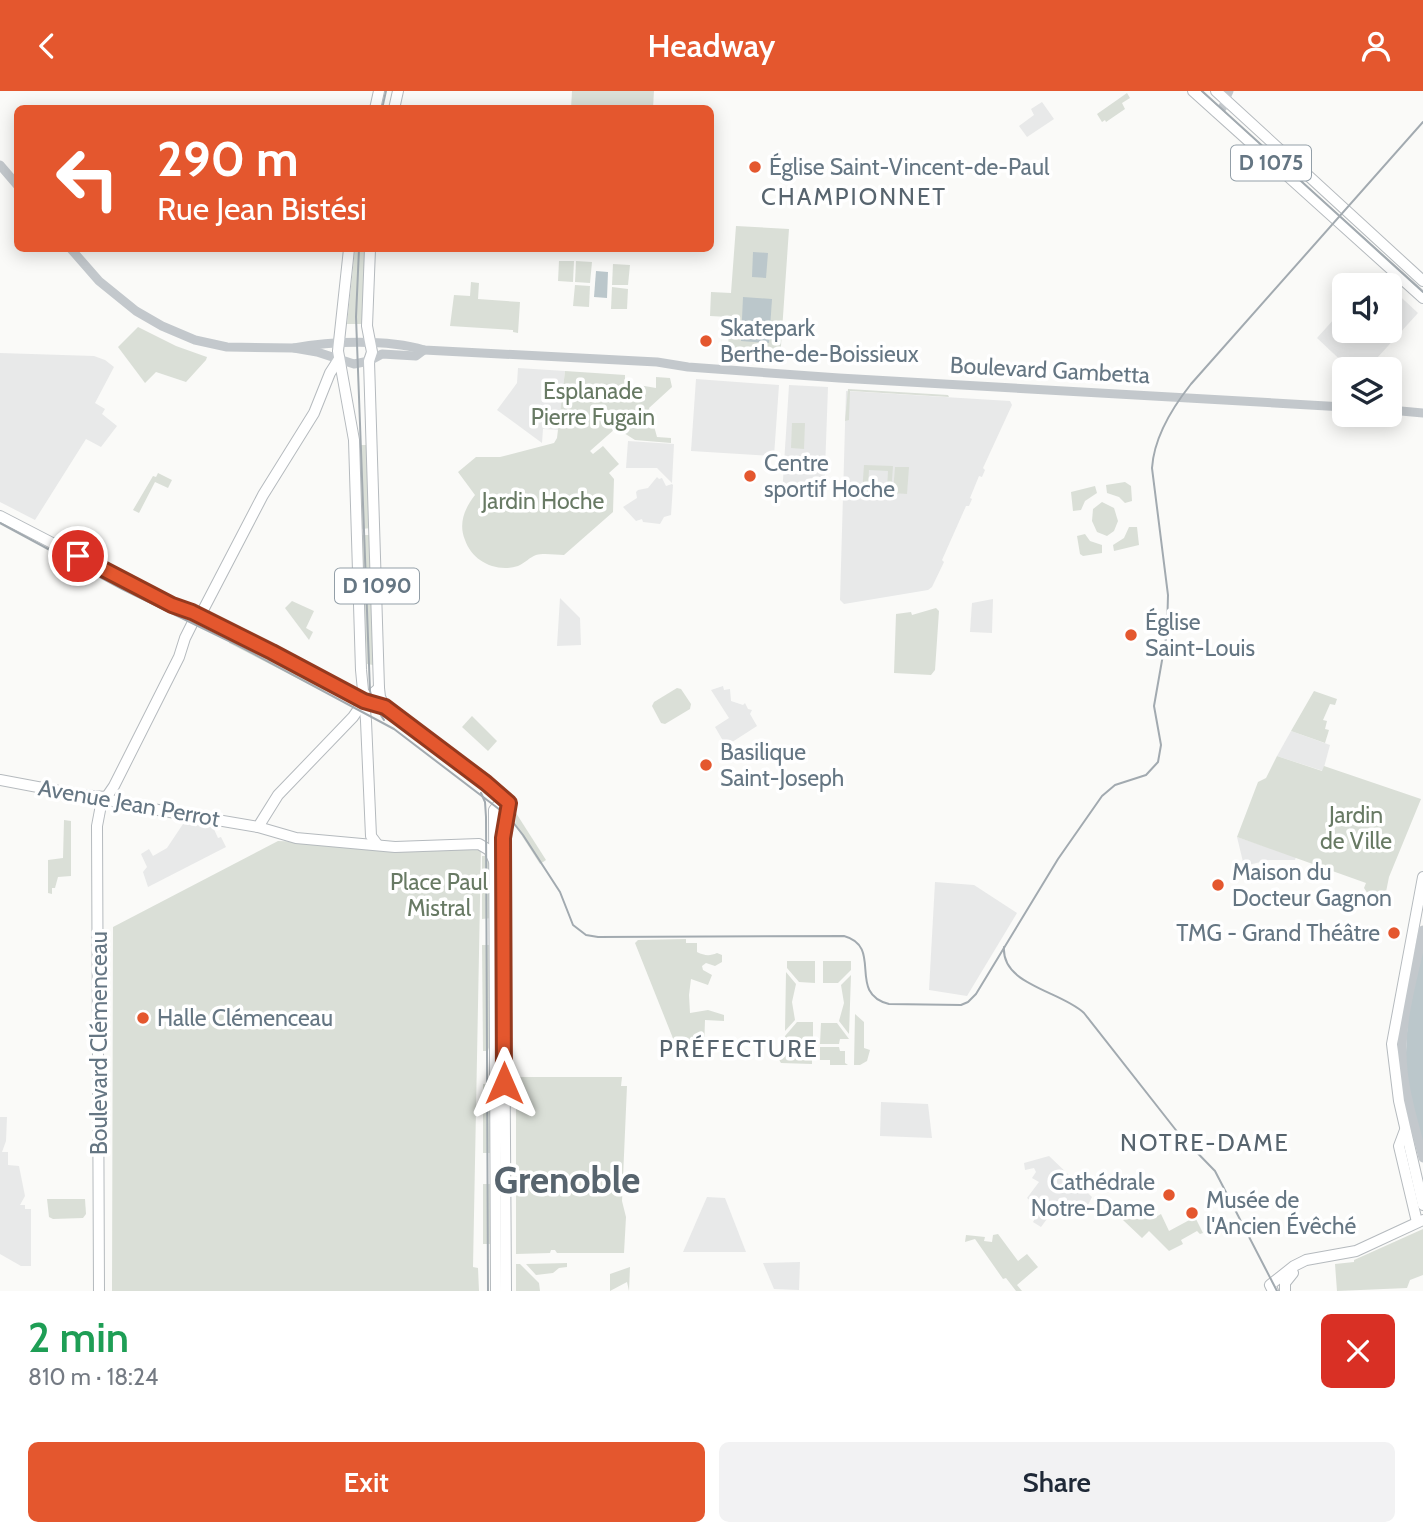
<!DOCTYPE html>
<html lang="en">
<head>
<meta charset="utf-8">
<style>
  body { margin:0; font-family:Cabin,sans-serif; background:#f2f2f3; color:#1f2937; height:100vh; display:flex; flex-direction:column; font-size:26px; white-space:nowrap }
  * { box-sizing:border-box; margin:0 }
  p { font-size:23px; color:#747a83 }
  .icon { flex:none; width:38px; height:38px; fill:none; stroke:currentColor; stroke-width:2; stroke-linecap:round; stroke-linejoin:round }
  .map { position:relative; height:1200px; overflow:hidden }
  .panel { display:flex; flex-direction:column; background:#fff; flex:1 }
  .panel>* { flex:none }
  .banner { position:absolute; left:14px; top:14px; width:700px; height:147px; border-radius:10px; box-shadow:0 4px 18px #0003; background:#e4572e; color:#fff; overflow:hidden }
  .tools { position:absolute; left:1332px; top:182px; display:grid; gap:14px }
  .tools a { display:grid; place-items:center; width:70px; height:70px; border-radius:10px; background:#fff; box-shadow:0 4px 18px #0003; font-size:35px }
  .pin { position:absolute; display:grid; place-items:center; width:60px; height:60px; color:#fff; margin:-30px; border:4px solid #fff; border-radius:50%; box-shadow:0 2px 7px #0007 }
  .me { position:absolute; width:77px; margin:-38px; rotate:0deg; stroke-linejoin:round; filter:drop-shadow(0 0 5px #0008) }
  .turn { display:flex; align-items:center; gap:24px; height:147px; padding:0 28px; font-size:32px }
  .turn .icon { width:91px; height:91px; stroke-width:2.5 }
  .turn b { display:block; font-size:49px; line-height:60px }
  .round { display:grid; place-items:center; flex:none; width:74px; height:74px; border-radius:10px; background:#f2f2f3 }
  .summary { display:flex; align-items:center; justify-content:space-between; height:119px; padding:0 28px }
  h1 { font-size:42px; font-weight:600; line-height:52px; color:#1e9e55 }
  .primary-button { display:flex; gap:14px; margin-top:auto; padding:14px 28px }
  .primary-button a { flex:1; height:80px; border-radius:10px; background:#e4572e; color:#fff; font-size:28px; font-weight:600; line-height:80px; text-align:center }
  .primary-button a+a { background:#f2f2f3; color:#1f2937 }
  header { display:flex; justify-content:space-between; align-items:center; height:91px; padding:0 28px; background:#e4572e; color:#fff; font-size:32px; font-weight:600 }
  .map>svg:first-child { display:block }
  .built { fill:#e8e9e9 }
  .green { fill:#dadfd7; fill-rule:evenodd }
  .water { fill:#bbc7cb }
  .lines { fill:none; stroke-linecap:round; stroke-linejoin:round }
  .major-casing { stroke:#b5babe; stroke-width:12 }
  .minor { stroke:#c3c8cc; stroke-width:9 }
  .major { stroke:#fff; stroke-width:10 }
  .tram { stroke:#a2aab0; stroke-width:2 }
  .route-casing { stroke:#94391e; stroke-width:18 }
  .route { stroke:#e4572e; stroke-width:12 }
  .poi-dot { fill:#e4572e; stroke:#fff; stroke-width:2.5 }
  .labels { text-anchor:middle; stroke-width:7; stroke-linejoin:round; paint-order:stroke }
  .shield { fill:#fff; stroke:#939fa8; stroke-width:2 }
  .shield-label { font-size:21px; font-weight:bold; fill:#657683 }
  .poi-label { font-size:23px; fill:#657683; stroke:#fff; text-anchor:start }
  .street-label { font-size:23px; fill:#657683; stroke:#fff }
  .park-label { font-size:23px; fill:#687a64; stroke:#fff }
  .neighbourhood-label { font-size:24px; letter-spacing:2px; fill:#57646e; stroke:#fff }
  .town-label { font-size:37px; font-weight:bold; fill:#57646e; stroke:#fff }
</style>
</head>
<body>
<header><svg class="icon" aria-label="back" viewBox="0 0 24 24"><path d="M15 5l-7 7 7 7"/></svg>Headway<svg class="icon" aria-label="person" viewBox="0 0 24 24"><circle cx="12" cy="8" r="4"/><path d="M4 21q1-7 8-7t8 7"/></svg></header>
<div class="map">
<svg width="1423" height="1200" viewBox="0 0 1423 1200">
  <rect width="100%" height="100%" fill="#fafaf8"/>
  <g class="built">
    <path d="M1042,11L1054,28L1027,46L1019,35L1034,24L1031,18Z"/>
    <path d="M1390,196L1418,222L1367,278H1350L1317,247L1344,217V240H1390Z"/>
    <path d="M0,262L94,265L105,269L114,276L95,312L105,318L102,323L117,335L101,356L86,348L35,429L0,411Z"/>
    <path d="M518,277L565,280L558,339L543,338L542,352L497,319L517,292Z"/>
    <path d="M696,288L779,294L774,365L691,360Z"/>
    <path d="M789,294L828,296L824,407L782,405Z"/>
    <path d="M846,300L1010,310L1012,314L983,377L985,379L982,386L979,385L970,407L972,408L969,415H966L942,469L944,471L932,496L928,499L844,513L840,509Z"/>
    <path d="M628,350L674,353L672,392L657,377H626Z"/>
    <path d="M657,386L659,388L662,387L666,395L672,393L673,394L671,424L664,426L660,433L643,431L642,428L636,430L623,416L637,407L636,401L638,399L648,397Z"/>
    <path d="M560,507L580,527L581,554L557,555Z"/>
    <path d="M993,508L992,542L970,541L972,512Z"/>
    <path d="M723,595L724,599L730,598L731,610L743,614L745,612L748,618L752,619L750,623L757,635L726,655L715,636L729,627L711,599Z"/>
    <path d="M1291,640L1330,654L1323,680L1277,665Z"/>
    <path d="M185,730L212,734L218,747L221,746L226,756L148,796L143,781L147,776L141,763L149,758L153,765L167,757Z"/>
    <path d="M1237,746L1296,766L1295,769H1269L1244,775Z"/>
    <path d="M935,791L974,794L1017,822L967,905L929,899Z"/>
    <path d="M881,1011L928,1013L932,1047L880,1045Z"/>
    <path d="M0,1026H7L6,1050L2,1061H8V1074L19,1075L25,1105L20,1114H25V1118H31V1175H21L0,1163Z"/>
    <path d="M1049,1065L1092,1106L1084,1122L1055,1117L1041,1136L1033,1131L1041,1117L1027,1107L1039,1091L1032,1087L1036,1081L1034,1077L1025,1079L1024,1072Z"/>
    <path d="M707,1106L725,1107L746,1161H683Z"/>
    <path d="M800,1171L799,1199L774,1198L763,1172Z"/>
  </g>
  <g class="green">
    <path d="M572,0H654L653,17L571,18Z"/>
    <path d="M1127,2L1130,7L1122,12L1125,18L1106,31L1105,29L1102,31L1097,23Z"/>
    <path d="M736,135L789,138L780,269L728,266L729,226L710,225L711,201L731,202Z"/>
    <path d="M355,158H366L364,233H347Z"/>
    <path d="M559,170H574L573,191L558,190Z"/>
    <path d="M576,170L592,171L590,192L575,191Z"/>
    <path d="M613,173L630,174L628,194H612Z"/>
    <path d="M471,191L479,192L478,208L520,211L518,242L513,241V239L450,235L454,204L470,205Z"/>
    <path d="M575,194L590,195L589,216L573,215Z"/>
    <path d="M612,196L628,198L627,218H611Z"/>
    <path d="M138,236L176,255L204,265L207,266L206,269L186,291L156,281L145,292L118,256Z"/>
    <path d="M565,280L625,284V300H628L633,293L656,297V286L670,287L672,296L649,317L657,346L671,347V352L635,349L616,337L590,360L593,363L603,355L619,373L609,382L614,388L613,421L564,464C556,464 544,462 536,464C530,466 525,472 518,475C496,482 472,470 465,449C458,432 465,417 475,404L458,381L476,366H500L554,352L557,347Z"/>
    <path d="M848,298L948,304L949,306L850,300L849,329L845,330Z"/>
    <path d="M792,332H805L804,358L791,357Z"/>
    <path d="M358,354H368L372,437L361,438Z"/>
    <path d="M864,374L893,375L891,404L862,402ZM869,379L888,380L887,398L868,397Z"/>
    <path d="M895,376H909L907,403L893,402Z"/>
    <path d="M158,382L172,389L168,397L155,391L139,422L133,419L153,385L156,386Z"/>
    <path d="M1125,391L1131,395L1132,410L1125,412L1119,406L1107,402L1106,394Z"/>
    <path d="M1095,395L1097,402L1085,410L1081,419L1073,420L1071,401Z"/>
    <path d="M1102,411L1114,417L1118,430L1114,440L1107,445L1097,441L1092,430L1093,418Z"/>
    <path d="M1129,436H1137L1139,454L1114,460L1113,454L1124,447Z"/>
    <path d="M1085,443L1090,450L1102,454V462L1083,465L1080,463L1077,445Z"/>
    <path d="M362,444H372L373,574L367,573Z"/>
    <path d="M292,510L314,520L306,537L313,541L309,549L285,517Z"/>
    <path d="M936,517L939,520L935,579L931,584L894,582L896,523L911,521L912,524Z"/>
    <path d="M230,544L333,598L322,600L229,552Z"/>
    <path d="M677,597L681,598L691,613L690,618L665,633L661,632L652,615L654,611Z"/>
    <path d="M1314,600L1337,608L1335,614L1330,613L1323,629L1327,630L1325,638L1329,639L1325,652L1291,640Z"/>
    <path d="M472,625L497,650L488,660L462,636Z"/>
    <path d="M1277,665L1322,680L1324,675L1421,708L1389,786L1385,806L1377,817L1364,797L1366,792L1237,746L1258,691L1266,687Z"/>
    <path d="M516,722L546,769L540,773L515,734Z"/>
    <path d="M64,729L71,730V785L58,786L55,797H52V803L48,802V769L63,767Z"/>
    <path d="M278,750L481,757L473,1176L478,1177L479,1200H112L113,836Z"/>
    <path d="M482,765H488L490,768L492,827L482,828Z"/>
    <path d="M686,848V852H697V861C705,865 710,865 717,862L722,864V871L715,875L706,872L702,875L703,879L712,884L708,894L691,888L689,904L690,922L708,919L724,924V930L705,929L704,959L681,958L678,960L635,852L638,849Z"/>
    <path d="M482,854H491L492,945L488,960H483Z"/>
    <path d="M787,870H815V892L799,891L787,877Z"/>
    <path d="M823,870H851V879L838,892H823Z"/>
    <path d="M786,881L796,893L792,911L795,929L785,940Z"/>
    <path d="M851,884L849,943L839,930L844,912L841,894Z"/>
    <path d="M855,923L864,931V957L870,959L867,970L860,974H854Z"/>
    <path d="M797,931H813V953H784L785,945Z"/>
    <path d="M821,932H837L849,948H840L839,953H820Z"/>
    <path d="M787,956H812V973L781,972L778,967V958Z"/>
    <path d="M820,956H839L840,960H845V972L848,974H830V969H820Z"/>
    <path d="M516,986H622L621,995H627L622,1110L626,1126L624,1162H557L555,1159H551L550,1162L516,1163Z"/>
    <rect x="483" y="993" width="9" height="69"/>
    <path d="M483,1093H492V1136L490,1153H483Z"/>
    <path d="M47,1108H85L86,1123L83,1127L53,1128L49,1126Z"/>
    <path d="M1138,1115L1140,1119L1153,1121L1156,1126L1161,1123L1169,1140L1195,1126L1203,1142L1200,1143L1197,1140L1181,1149L1183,1153L1169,1160L1149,1140L1142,1147L1123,1129Z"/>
    <path d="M1423,1138V1184L1410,1189L1407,1197L1337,1200L1335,1173L1354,1171V1169Z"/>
    <path d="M998,1143L1018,1170L1027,1163L1038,1176L1017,1194L1022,1200H1016L1006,1187L1003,1188L975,1148L965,1151L966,1144L985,1146L984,1150L992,1151L993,1144Z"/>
    <path d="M567,1172V1176L559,1177L553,1182L536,1184L526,1173Z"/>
    <path d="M516,1173H520L539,1192L540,1200H516Z"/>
    <path d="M630,1176L629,1200L627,1191L610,1200V1183Z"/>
  </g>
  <g class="water">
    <path d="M753,161L768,162L766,187L752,186Z"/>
    <path d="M596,180L608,181L607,207L594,206Z"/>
    <path d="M743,206L772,208L769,252L741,250Z"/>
    <path d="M1423,850V1059L1405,979L1408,924Z"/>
  </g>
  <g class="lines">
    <g class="major-casing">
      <g id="major">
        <path d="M1193,0L1423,207"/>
        <path d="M1216,0L1423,190"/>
        <path d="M375,18L379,0"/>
        <path d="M394,18L398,0"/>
        <path d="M349,158L338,260L354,349L361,579L366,630L371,745L377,753"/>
        <path d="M370,158L367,235L372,261L369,270L379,597L380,606L385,616"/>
        <path d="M0,425L172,514L236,542L364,610L385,616L410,632L488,693L509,712L503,747L506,1200"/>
        <path d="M0,689L80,704L106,706L117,712L258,736L296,747L395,756L479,753L489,759L494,770"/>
        <path d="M258,736L278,704L353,626L364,610L379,597"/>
        <path d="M1423,786L1392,953L1399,1010L1423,1114"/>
        <path d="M1405,1039L1399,1055L1417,1131"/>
        <path d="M99,1200L97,735L101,714L114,695L179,566L185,547L193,531L200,525L263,404L314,322L330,282L339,268"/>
        <path d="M496,1200L494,719L504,707"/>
        <path d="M1273,1200L1270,1194L1294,1175L1306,1169L1356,1160L1423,1129"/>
        <path d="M1285,1200V1192L1293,1182"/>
      </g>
    </g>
    <g class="minor">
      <path d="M1215,21C1227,18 1224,8 1229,0"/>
      <path d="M0,74L18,95"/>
      <path d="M71,158L99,190L136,220L162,235L195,249L227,256L294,257L317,261L354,273L369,270L382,263L416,265L424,259"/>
      <path d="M294,257C330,250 388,248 424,259L657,271L688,276L839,287L1344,316"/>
      <path d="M1390,319L1423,322"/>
      <path d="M1423,839C1416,878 1403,916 1402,956C1401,994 1414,1031 1423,1067"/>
    </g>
    <use href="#major" class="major"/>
    <g class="tram">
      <path d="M1202,0L1423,201"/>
      <path d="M382,18L386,0"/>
      <path d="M359,158L356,226L370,600L373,612L384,629"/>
      <path d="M0,432L122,498L237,554L394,638L508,725L523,744L560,801L573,834L586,844L598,846L844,845C884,856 846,902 889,913L961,914L968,911L976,903L1058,768L1102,705L1115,694L1146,684L1158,671L1161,654L1154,615L1167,541L1168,504L1152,377C1154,346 1172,317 1191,293L1423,31"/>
      <path d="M481,702L485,711L486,726L488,1200"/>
      <path d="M1004,856C1001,894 1061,900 1084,922L1179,1043L1215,1080L1277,1200"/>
    </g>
  </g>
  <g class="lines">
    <g class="route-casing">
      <path id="route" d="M78,465L172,514L192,521L272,561L364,610L385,616L486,692L509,712L503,747L504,992"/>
    </g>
    <use href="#route" class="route"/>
  </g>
  <g class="poi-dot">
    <circle cx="755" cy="76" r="7"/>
    <circle cx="706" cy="250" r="7"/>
    <circle cx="750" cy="385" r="7"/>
    <circle cx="1131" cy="544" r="7"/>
    <circle cx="706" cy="674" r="7"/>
    <circle cx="1218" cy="794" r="7"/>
    <circle cx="1394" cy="842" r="7"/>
    <circle cx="143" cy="927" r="7"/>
    <circle cx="1169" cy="1104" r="7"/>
    <circle cx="1192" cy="1122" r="7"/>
  </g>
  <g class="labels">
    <g class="shield">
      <rect x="1231" y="54.5" width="80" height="35" rx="5"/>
      <rect x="335" y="477.5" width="84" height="35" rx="5"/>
    </g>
    <g class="shield-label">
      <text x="1271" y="79">D 1075</text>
      <text x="377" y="502">D 1090</text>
    </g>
    <g class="poi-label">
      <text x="769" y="84">Église Saint-Vincent-de-Paul</text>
      <text x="720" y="245">Skatepark<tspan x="720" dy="26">Berthe-de-Boissieux</tspan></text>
      <text x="764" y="380">Centre<tspan x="764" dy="26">sportif Hoche</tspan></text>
      <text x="1145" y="539">Église<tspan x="1145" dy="26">Saint-Louis</tspan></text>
      <text x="720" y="669">Basilique<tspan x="720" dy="26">Saint-Joseph</tspan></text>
      <text x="1232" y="789">Maison du<tspan x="1232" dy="26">Docteur Gagnon</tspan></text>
      <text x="1380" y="850" text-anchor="end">TMG - Grand Théâtre</text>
      <text x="157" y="935">Halle Clémenceau</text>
      <text x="1155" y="1099" text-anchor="end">Cathédrale<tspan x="1155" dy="26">Notre-Dame</tspan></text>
      <text x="1206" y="1117">Musée de<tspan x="1206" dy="26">l'Ancien Évêché</tspan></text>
    </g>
    <g class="street-label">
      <text transform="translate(1050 279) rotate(3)" y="8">Boulevard Gambetta</text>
      <text transform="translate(129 712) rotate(10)" y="8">Avenue Jean Perrot</text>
      <text transform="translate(99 952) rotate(-90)" y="8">Boulevard Clémenceau</text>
    </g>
    <g class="park-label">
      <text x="593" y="308">Esplanade<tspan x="593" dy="26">Pierre Fugain</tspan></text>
      <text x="543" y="418">Jardin Hoche</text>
      <text x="1356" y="732">Jardin<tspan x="1356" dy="26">de Ville</tspan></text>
      <text x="439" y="799">Place Paul<tspan x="439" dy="26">Mistral</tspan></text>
    </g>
    <g class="neighbourhood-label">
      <text x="854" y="114">CHAMPIONNET</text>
      <text x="739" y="966">PRÉFECTURE</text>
      <text x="1205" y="1060">NOTRE-DAME</text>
    </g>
    <g class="town-label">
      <text x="567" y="1102">Grenoble</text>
    </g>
  </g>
</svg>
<div class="tools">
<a><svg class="icon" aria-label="sound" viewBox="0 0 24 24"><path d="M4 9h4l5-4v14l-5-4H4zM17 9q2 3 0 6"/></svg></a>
<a><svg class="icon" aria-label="layers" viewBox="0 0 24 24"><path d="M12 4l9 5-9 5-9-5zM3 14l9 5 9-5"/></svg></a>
</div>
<div class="pin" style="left:78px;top:465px;background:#d93025"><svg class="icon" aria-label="arrive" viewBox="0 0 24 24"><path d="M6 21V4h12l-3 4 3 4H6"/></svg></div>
<svg class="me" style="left:504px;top:992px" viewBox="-20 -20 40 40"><path d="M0-17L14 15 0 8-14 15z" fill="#e4572e" stroke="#fff" stroke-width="4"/></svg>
<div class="banner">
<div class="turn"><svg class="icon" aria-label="left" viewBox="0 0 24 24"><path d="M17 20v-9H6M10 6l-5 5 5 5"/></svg><div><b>290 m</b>Rue Jean Bistési</div></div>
</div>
</div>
<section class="panel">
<div class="summary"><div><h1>2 min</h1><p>810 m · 18:24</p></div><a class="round" style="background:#d93025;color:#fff"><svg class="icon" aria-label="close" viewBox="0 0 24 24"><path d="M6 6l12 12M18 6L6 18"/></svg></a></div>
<div class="primary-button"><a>Exit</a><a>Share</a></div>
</section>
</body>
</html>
